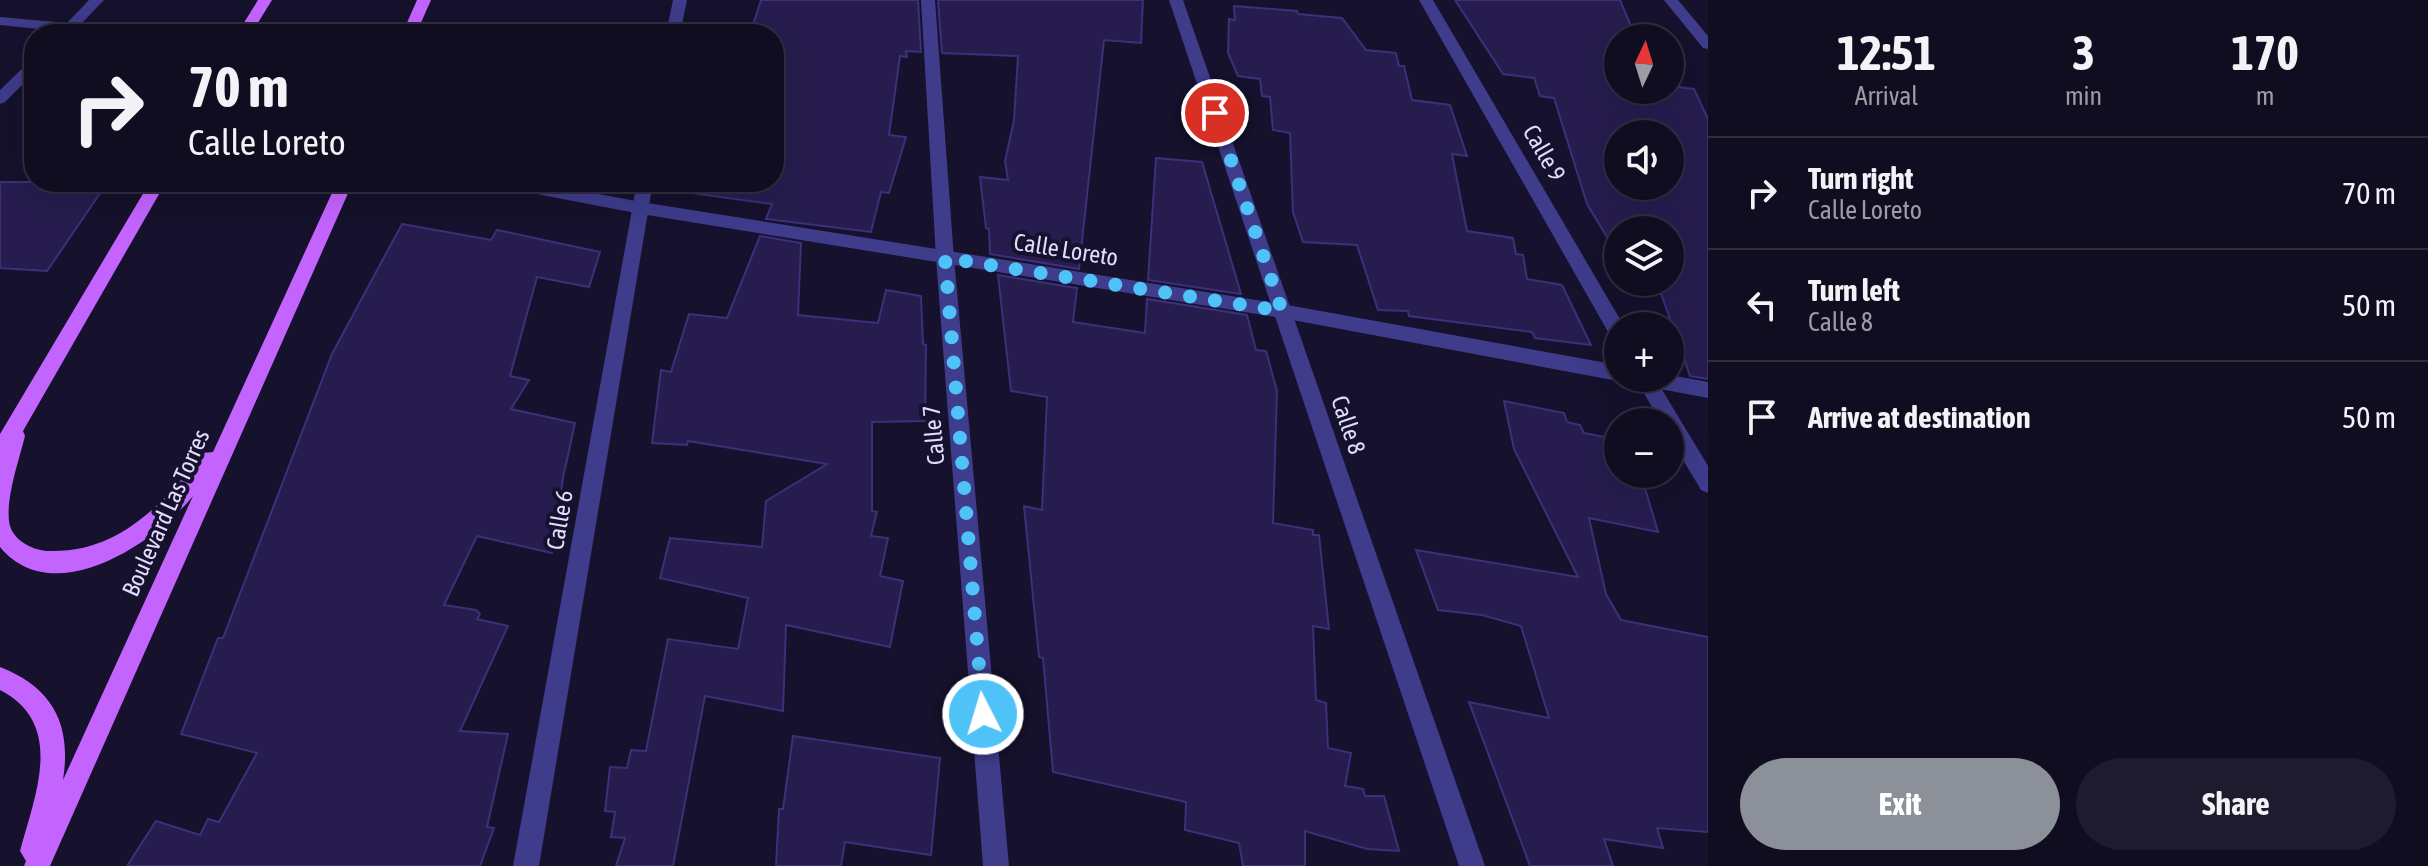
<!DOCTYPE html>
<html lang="en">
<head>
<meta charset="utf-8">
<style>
  body { margin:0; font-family:"Asap Condensed",sans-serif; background:#1e1b2e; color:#f1f3f6; height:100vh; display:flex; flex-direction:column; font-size:30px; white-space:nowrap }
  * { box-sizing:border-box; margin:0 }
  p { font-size:26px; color:#9c9ca5 }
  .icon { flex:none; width:44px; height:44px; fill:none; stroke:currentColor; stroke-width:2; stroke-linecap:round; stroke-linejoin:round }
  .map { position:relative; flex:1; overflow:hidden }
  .details { display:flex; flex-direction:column; background:#100d21; width:720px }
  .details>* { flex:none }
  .guide { position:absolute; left:24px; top:24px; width:760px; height:168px; border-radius:32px; box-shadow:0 8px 32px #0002,0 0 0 2px #302d3f; background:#100d21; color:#f1f3f6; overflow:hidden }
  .needle { width:52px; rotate:4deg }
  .controls { position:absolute; left:1604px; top:24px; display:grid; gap:16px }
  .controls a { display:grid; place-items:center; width:80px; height:80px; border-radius:50%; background:#100d21; box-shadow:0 8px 32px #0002,0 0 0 2px #302d3f; font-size:40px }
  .pin { position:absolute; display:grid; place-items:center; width:68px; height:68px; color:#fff; margin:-34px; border:4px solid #fff; border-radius:50%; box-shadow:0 2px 8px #0007 }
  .me { position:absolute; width:88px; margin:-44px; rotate:355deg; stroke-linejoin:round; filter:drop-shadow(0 0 6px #0008) }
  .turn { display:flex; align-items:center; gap:28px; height:168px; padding:0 32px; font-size:36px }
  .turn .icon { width:104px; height:104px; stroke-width:2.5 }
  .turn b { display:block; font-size:56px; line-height:68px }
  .eta { display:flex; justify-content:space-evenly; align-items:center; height:136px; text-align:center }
  .eta b { font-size:48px; font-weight:700; line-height:56px }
  .cta { display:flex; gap:16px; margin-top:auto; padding:16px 32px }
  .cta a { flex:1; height:92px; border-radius:48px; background:#8c9099; color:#fff; font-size:32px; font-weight:700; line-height:92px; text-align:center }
  .cta a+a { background:#1e1b2e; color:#f1f3f6 }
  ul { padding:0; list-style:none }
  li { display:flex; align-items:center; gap:24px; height:112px; padding:0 32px; border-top:2px solid #302d3f }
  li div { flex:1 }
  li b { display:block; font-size:30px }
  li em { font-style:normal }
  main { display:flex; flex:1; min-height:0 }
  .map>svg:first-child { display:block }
  .building { fill:#261d4e; stroke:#3d2f7a; stroke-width:2; fill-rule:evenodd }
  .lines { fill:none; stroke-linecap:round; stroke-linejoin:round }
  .minor { fill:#3e3c8b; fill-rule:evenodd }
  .tertiary { fill:#3e3c8b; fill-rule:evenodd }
  .primary { fill:#c364ff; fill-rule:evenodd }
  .route { stroke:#4fc3f7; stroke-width:14; stroke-dasharray:0 25.2 }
  .labels { text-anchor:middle; stroke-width:8; stroke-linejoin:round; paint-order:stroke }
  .street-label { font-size:24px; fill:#e0ddff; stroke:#16112c }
</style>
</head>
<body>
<main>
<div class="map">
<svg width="1708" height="866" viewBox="0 0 1708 866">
  <rect width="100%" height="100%" fill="#16112c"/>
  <g class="building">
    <path d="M761,0H918L921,52L906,51L907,57L900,56L889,135L906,137L889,193L881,192L871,232L766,219L772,204L684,192L685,182H774V34H750Z"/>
    <path d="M938,0H1143L1141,43L1104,40L1079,269L990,254L989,229L986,228L980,177L1008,180L1005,161L1014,120L1018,56L942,53Z"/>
    <path d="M1455,0H1620L1636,38H1618V90H1670V86L1694,89L1708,119V379L1690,376L1657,282H1670V230H1618V250H1615L1587,204L1554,98L1540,96L1534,78L1503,74ZM1618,134H1670V186H1618Z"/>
    <path d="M1234,6L1297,11L1298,14L1342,18L1366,50L1396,53L1399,66H1404L1412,100L1450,105L1467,156L1452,154L1467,231L1513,238L1516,254L1523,255L1527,279L1562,285L1591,345L1535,338L1532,332L1409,316L1408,311L1378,310L1357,245L1303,242L1293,212L1290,133L1273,130L1270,97L1262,96L1260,79L1238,76L1228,53L1229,19L1235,20Z"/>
    <path d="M1156,158L1202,162L1241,294L1148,280Z"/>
    <path d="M0,182H102L99,186H105L47,271L0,268Z"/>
    <path d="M402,224L491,240L497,230L600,252L589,287L537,277L510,376L529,380L511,409L575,423L563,478L552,553L477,536L444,605L476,610L480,614L477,619L508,626L460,731L508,734L487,827L494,828L480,866H127L156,821L200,835L208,819L219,822L257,753L181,734L218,638H223L332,354Z"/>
    <path d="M760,236L801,243L798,315L878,323L886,290L921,296L923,344L926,345L925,421L872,422V511L877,512L871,536L888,538L880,576L903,581L890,647L786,625L783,711L705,696L673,866H616L625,838L611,837L615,812L605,811L610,767L627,768L631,750L646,751L668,639L738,649L748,598L660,578L670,538L762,547L766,501L827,464L688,441L687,445L652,443L661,370L671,372L689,314L727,318Z"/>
    <path d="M998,275L1077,288L1073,322L1145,333L1147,299L1247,315L1256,350L1266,351L1277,391L1273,523L1313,530V535H1319L1329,629L1313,626L1316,700L1326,703L1328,748L1351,753L1345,786L1363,789L1365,796H1384L1399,851L1367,849L1305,831V866H1243L1239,843L1185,830L1186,802L1053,772L1043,658L1039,657L1024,506L1042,510L1047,397L1011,391Z"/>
    <path d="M1504,401L1564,413L1567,422L1580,425L1584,433L1605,437L1615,474L1642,478L1658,532L1589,518L1606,594L1621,620L1708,637V832L1657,828L1663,848L1604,839L1613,866H1530L1469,702L1549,718L1521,626L1482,615L1438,610L1416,550L1578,577L1514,449Z"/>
    <path d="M793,736L940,758L931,855L845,842L841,866H776L779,809H783Z"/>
  </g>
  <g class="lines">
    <g class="minor">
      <path d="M89,0H104L81,24L139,30L146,34H57L59,31L0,25V17L67,23Z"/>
      <path d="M673,0H687L680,34H666Z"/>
      <path d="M921,0H935L954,258L1009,866H983L936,258Z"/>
      <path d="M1169,0H1183L1485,866H1459Z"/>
      <path d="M1419,0H1433L1624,326H1618V339L1611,337Z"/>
      <path d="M1664,0H1678L1708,36V49L1703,48Z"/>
      <path d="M34,60V73L5,102L0,104V90L29,62Z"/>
      <path d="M637,182H653L539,866H513Z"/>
      <path d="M1635,378H1655L1708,466V493L1701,490L1670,438V422H1661Z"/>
    </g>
    <g class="tertiary">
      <path d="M498,182H535L641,202L1282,304L1618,365V378H1625L1618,381L1282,318L641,214L506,188Z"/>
      <path d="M1670,375L1708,382V398L1644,386L1637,383L1634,378H1670Z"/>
    </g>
    <g class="primary">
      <path d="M258,0H272L251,34H237Z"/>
      <path d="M417,0H431L416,34H402Z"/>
      <path d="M150,182H166L23,431L25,436C19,460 4,503 10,526C15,542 35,551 49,551C119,553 163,504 203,453L213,452L337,182H353L50,866H24L26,861L20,851C35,795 66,724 0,690V667C52,687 72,724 63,780L193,496C154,544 53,611 0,547V434Z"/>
    </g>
  </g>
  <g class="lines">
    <path class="route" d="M983,714L945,258L1282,311L1215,113"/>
  </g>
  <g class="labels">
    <g class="street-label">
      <text transform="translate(1544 153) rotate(60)" y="8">Calle 9</text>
      <text transform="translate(1066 250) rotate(9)" y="8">Calle Loreto</text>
      <text transform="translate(1348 425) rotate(71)" y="8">Calle 8</text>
      <text transform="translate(934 435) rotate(-95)" y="8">Calle 7</text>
      <text transform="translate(166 513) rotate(-66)" y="8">Boulevard Las Torres</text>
      <text transform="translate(560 520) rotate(-80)" y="8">Calle 6</text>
    </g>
  </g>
</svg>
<div class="controls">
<a><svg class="needle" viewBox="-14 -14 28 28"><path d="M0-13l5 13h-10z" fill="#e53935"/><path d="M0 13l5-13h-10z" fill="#9c9ca5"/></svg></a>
<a><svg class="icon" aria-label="sound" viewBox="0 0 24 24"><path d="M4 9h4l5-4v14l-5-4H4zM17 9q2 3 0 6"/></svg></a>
<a><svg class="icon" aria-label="layers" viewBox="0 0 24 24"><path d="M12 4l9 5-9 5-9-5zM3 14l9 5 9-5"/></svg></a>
<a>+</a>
<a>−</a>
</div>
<div class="pin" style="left:1215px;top:113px;background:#d93025"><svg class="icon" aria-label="arrive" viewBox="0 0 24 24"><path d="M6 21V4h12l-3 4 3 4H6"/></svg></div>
<svg class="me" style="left:983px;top:714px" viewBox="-20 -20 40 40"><circle r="17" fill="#4fc3f7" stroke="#fff" stroke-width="3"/><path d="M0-11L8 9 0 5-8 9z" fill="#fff"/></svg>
<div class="guide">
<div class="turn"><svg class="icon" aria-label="right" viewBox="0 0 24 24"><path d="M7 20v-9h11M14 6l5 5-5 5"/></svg><div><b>70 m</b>Calle Loreto</div></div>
</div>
</div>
<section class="details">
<div class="eta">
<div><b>12:51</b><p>Arrival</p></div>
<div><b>3</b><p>min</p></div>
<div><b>170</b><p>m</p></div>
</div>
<ul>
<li><svg class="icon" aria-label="right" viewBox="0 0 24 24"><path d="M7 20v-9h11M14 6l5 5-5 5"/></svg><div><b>Turn right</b><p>Calle Loreto</p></div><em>70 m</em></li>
<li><svg class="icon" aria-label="left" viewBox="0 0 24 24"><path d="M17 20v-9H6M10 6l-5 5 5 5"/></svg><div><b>Turn left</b><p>Calle 8</p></div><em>50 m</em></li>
<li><svg class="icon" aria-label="arrive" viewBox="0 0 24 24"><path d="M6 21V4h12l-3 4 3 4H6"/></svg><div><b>Arrive at destination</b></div><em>50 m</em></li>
</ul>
<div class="cta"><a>Exit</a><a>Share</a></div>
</section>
</main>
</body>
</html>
